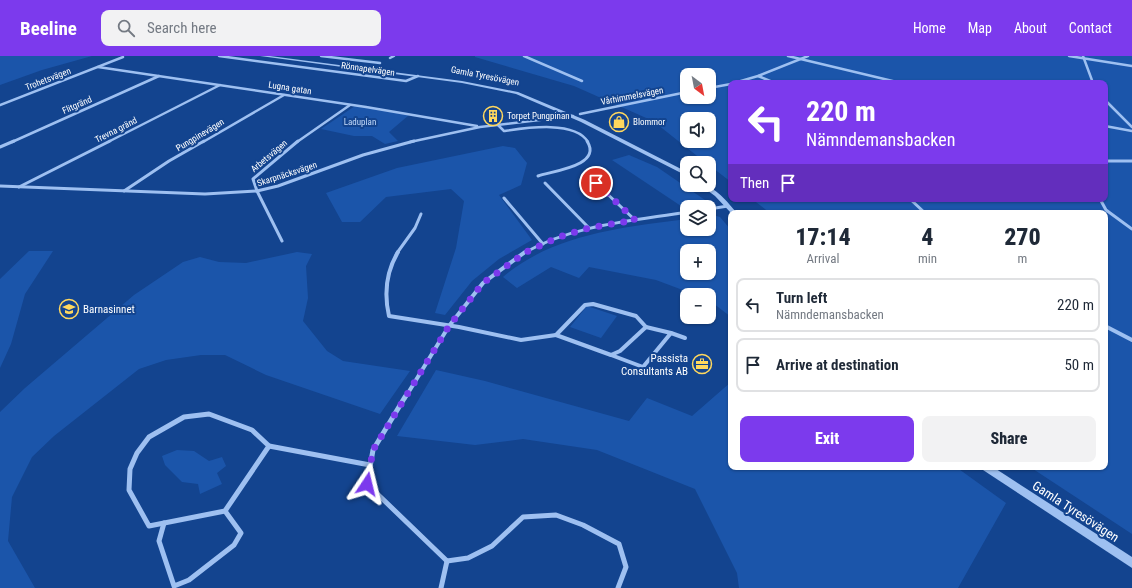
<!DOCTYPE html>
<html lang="en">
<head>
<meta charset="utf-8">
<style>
  body { margin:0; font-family:"Roboto Condensed",sans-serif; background:#f2f2f3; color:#1f2937; height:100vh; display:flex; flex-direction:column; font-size:15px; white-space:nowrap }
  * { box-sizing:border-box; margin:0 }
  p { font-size:13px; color:#747a83 }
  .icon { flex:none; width:22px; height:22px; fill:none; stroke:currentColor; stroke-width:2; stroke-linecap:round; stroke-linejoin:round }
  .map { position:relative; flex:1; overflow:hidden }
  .details { position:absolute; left:728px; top:154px; width:380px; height:260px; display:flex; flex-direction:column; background:#fff; border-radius:8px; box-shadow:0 1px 3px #0004 }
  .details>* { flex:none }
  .guide { position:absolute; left:728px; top:24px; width:380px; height:122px; border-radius:8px; box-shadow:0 1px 3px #0004; background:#7c3aed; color:#fff; overflow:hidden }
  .needle { width:26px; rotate:148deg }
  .buttons { position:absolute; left:680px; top:12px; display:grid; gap:8px }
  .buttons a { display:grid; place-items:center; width:36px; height:36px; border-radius:8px; background:#fff; box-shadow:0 1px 3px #0004; font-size:20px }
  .pin { position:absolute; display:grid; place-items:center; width:34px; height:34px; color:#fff; margin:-17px; border:2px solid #fff; border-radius:50%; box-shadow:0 1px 4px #0007 }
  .me { position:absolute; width:44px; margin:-22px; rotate:10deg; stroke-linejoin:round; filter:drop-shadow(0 0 3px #0008) }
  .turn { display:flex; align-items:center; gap:14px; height:84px; padding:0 12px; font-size:18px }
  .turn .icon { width:52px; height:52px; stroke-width:2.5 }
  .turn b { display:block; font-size:28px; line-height:34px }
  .then { display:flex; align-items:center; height:38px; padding:0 12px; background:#0003; gap:8px; font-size:15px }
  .eta { display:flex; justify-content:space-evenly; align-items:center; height:68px; text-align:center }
  .eta b { font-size:24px; font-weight:800; line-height:28px }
  .cta { display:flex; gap:8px; margin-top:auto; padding:8px 12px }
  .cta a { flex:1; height:46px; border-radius:8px; background:#7c3aed; color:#fff; font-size:16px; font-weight:800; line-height:46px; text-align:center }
  .cta a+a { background:#f2f2f3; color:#1f2937 }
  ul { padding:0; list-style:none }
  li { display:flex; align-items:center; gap:12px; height:54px; margin:0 8px 6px; padding:0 4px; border:2px solid #e0e1e3; border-radius:8px }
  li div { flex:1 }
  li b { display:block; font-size:15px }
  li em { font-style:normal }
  header { display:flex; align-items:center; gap:24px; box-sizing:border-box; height:56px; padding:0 20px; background:#7c3aed; color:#fff }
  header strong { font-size:19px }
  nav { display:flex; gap:22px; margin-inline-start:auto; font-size:14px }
  .search { width:280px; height:36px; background:#f2f2f3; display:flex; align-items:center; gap:10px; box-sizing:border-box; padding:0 14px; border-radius:8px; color:#747a83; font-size:15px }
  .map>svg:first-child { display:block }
  .green { fill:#1b55aa; fill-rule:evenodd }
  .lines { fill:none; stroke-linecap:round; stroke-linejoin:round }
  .minor-far3 { stroke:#9ec0f1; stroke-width:2.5 }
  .minor-far2 { stroke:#9ec0f1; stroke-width:3 }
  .minor-far1 { stroke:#9ec0f1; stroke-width:4 }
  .minor { stroke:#9ec0f1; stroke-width:5 }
  .tertiary { fill:#9ec0f1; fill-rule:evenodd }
  .route { stroke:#7c3aed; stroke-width:7; stroke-dasharray:0 12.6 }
  .labels { text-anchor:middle; stroke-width:4; stroke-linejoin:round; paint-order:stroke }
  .far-street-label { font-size:9px; fill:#fff; stroke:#13448f }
  .far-poi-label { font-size:9px; fill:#fff; stroke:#13448f; text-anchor:start }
  .far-park-label { font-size:9px; fill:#c5dcfc; stroke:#13448f }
  .poi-label { font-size:11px; fill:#fff; stroke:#13448f; text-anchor:start }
  .near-street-label { font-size:13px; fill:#fff; stroke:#13448f }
</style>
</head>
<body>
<header>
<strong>Beeline</strong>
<div class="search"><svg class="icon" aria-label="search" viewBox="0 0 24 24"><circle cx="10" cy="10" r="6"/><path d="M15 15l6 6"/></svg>Search here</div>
<nav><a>Home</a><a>Map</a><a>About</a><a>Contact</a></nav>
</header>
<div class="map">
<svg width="1132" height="532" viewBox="0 0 1132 532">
  <rect width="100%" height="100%" fill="#13448f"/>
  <g class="green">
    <path d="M0,0H92L42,14L0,29Z"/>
    <path d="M475,0H1132V478L1030,411H1105V157H770L752,143H1105V27H731V126L709,109V107H706L653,65L574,30L475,1ZM687,19H709V41H687ZM687,63H709V85H687Z"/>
    <path d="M355,50L409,59L389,76L398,85L385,88L372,80H354L321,73Z"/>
    <path d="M503,90L515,92L527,107L521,129L499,139L532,184L499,203L472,225L445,259L435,257L456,192L464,145L451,133L386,141L360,166H342L326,137L397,112Z"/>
    <path d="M629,99L657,111L705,144L704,148L684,152L612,104Z"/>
    <path d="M713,159L720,161L731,174V261L709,244V239H696L656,224L589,211L579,222L551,211L517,232L503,221C553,178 624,171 687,163V173H709V160ZM687,195H709V217H687Z"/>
    <path d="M29,195H53L25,238L11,288L0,312V223Z"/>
    <path d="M297,196L312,198L306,210L308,242L303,265L327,295L343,305L410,315L380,358L266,319L225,299H201L166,304L139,313L54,380L32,401L12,441L8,485L35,532H0V356L25,332L134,239L183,206L200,201L219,206L246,207Z"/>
    <path d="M587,250L617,260L601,282L570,271Z"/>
    <path d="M436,314L485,325L629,365L647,342L692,360L731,326V411H956L1006,447L958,532H739L737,517L695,433L597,394L523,383L475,389L397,380Z"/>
    <path d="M177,394L194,395L209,405L222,401L226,410L217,417L222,428L200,438L198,428L182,426L165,409L162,400Z"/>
  </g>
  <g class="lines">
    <g class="minor-far3">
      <path d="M219,0L406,25L418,20"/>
      <path d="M321,0L380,7"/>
      <path d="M524,0L582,25"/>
      <path d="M788,0L901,27"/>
      <path d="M1069,0L1132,10"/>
      <path d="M1083,0L1093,27"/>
      <path d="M390,2L394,0"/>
      <path d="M98,11L366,51L477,70"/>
      <path d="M758,20L775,27"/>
      <path d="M734,27L758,20L808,0"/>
      <path d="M709,32L731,28"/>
      <path d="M1105,44L1132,71"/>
      <path d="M0,49L123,1"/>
      <path d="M580,58L687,36"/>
      <path d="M498,69L504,75C525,72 575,64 588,86"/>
      <path d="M1105,70L1132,75"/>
      <path d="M12,86L159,20"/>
      <path d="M108,86L220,29"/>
      <path d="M203,86L284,39"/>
      <path d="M297,86L350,49"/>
      <path d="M410,86L480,71L573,60"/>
    </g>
    <g class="minor-far2">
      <path d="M0,91L14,85"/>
      <path d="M1105,105H1132"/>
      <path d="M585,117L635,164"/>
      <path d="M538,120C552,115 603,110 587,85"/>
      <path d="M545,127L589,172"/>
      <path d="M0,130L205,138L257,135L278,130L363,99L414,85"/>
      <path d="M19,131L110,85"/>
      <path d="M124,135L169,105L204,85"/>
      <path d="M504,142L543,188"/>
      <path d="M910,143L925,157"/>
      <path d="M1100,143L1106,154L1132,173"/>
      <path d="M709,153L728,150"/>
      <path d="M282,185L257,135L253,123L298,85"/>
      <path d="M397,197L415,172L421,158"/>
      <path d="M524,197C573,169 632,165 687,156"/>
    </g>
    <g class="minor-far1">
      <path d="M398,196C386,216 384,238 389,260L459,271L521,284L556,279"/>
      <path d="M593,248L636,260L646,271L620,295L611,299L556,279L585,249Z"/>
      <path d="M1105,270L1132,284"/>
      <path d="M671,277L685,282"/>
      <path d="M611,299L643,311L671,277L646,271"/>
      <path d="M405,342L449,270L483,227L525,196"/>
    </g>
    <g class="minor">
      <path d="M405,341L373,394L367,428L447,505"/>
      <path d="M209,358L252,374L269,390L225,455L149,470L129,434L130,413L137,397L149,381L184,361Z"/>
      <path d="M269,390L370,409"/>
      <path d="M164,467L159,485L174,530L189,524L234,489L241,477L225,455"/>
      <path d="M447,505L468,502L492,490L523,461L556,459L583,469L619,488L626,511L618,532"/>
      <path d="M441,532L447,505"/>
    </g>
    <g class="tertiary">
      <path d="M260,0H270L462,25L518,36L585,64L687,116V120L581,66L516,38L462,27Z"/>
      <path d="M700,129C715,129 728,147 737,157H731L715,140Z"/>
      <path d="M982,411H993L1132,501V512L983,414Z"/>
    </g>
  </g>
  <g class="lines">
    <path class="route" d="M367,428L373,394L449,270L483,227L526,196L559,181L589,172L635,164L596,127"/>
  </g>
  <defs>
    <g id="building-ring" transform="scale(1)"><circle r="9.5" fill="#13448f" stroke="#ffd85e" stroke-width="1.5"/><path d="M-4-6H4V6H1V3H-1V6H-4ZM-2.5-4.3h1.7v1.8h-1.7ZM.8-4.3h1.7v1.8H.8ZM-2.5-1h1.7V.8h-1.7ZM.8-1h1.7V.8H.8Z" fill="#ffd85e"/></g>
    <g id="shop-ring" transform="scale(1)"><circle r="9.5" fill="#13448f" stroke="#ffd85e" stroke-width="1.5"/><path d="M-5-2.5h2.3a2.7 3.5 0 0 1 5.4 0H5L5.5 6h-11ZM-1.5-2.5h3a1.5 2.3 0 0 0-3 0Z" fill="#ffd85e"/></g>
    <g id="school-ring" transform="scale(1)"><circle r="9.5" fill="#13448f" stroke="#ffd85e" stroke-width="1.5"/><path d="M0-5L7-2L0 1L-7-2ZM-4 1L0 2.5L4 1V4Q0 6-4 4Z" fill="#ffd85e"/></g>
    <g id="office-ring" transform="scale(1)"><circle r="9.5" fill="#13448f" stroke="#ffd85e" stroke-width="1.5"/><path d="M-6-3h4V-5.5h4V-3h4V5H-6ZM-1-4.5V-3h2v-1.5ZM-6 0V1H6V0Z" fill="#ffd85e"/></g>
  </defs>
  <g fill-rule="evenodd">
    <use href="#building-ring" x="493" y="60"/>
    <use href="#shop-ring" x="619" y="66"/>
    <use href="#school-ring" x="69" y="253"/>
    <use href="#office-ring" x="702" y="308"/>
  </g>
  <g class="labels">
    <g class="far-street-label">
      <text transform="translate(368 13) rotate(8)" y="3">Rönnapelvägen</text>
      <text transform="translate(485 20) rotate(11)" y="3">Gamla Tyresövägen</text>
      <text transform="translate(48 23) rotate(-21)" y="3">Trohetsvägen</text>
      <text transform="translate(290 32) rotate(9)" y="3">Lugna gatan</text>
      <text transform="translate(632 40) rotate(-11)" y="3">Vårhimmelsvägen</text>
      <text transform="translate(77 49) rotate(-24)" y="3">Flitgränd</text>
      <text transform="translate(116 74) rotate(-27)" y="3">Trevna gränd</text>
      <text transform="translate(200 79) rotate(-31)" y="3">Pungpinevägen</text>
      <text transform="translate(269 100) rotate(-40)" y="3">Arbetsvägen</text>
      <text transform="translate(287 118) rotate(-18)" y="3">Skarpnäcksvägen</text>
    </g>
    <g class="far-poi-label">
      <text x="507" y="63">Torpet Pungpinan</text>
      <text x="633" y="69">Blommor</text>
    </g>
    <g class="far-park-label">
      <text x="360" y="69">Laduplan</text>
    </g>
    <g class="poi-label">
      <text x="83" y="257">Barnasinnet</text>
      <text x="688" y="306" text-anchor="end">Passista<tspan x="688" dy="13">Consultants AB</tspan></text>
    </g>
    <g class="near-street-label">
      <text transform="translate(1076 455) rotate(33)" y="5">Gamla Tyresövägen</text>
    </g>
  </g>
</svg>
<div class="buttons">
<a><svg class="needle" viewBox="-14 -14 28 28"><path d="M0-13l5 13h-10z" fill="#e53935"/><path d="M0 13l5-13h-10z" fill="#747a83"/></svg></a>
<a><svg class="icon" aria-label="sound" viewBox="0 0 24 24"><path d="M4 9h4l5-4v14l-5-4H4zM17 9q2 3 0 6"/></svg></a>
<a><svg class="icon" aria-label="search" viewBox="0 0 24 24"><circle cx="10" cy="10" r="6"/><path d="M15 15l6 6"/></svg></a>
<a><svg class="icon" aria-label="layers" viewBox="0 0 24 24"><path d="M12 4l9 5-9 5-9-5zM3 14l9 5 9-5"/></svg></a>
<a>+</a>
<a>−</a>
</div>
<div class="pin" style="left:596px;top:127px;background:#d93025"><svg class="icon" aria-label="arrive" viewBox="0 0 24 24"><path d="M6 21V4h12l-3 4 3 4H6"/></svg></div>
<svg class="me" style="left:367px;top:428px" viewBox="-20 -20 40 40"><path d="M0-17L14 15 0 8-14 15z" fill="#7c3aed" stroke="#fff" stroke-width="4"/></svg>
<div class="guide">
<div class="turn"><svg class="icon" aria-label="left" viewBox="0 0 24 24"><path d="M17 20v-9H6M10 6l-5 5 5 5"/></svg><div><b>220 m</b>Nämndemansbacken</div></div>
<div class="then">Then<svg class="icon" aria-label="arrive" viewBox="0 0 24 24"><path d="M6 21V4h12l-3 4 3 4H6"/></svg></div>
</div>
<section class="details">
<div class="eta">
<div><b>17:14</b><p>Arrival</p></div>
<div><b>4</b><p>min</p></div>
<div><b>270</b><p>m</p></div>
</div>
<ul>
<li><svg class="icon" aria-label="left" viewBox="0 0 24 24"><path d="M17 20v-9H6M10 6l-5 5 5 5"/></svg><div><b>Turn left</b><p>Nämndemansbacken</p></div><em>220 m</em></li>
<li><svg class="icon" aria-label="arrive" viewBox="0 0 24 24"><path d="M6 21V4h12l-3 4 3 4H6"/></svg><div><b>Arrive at destination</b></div><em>50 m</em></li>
</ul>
<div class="cta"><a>Exit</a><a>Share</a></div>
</section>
</div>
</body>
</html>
